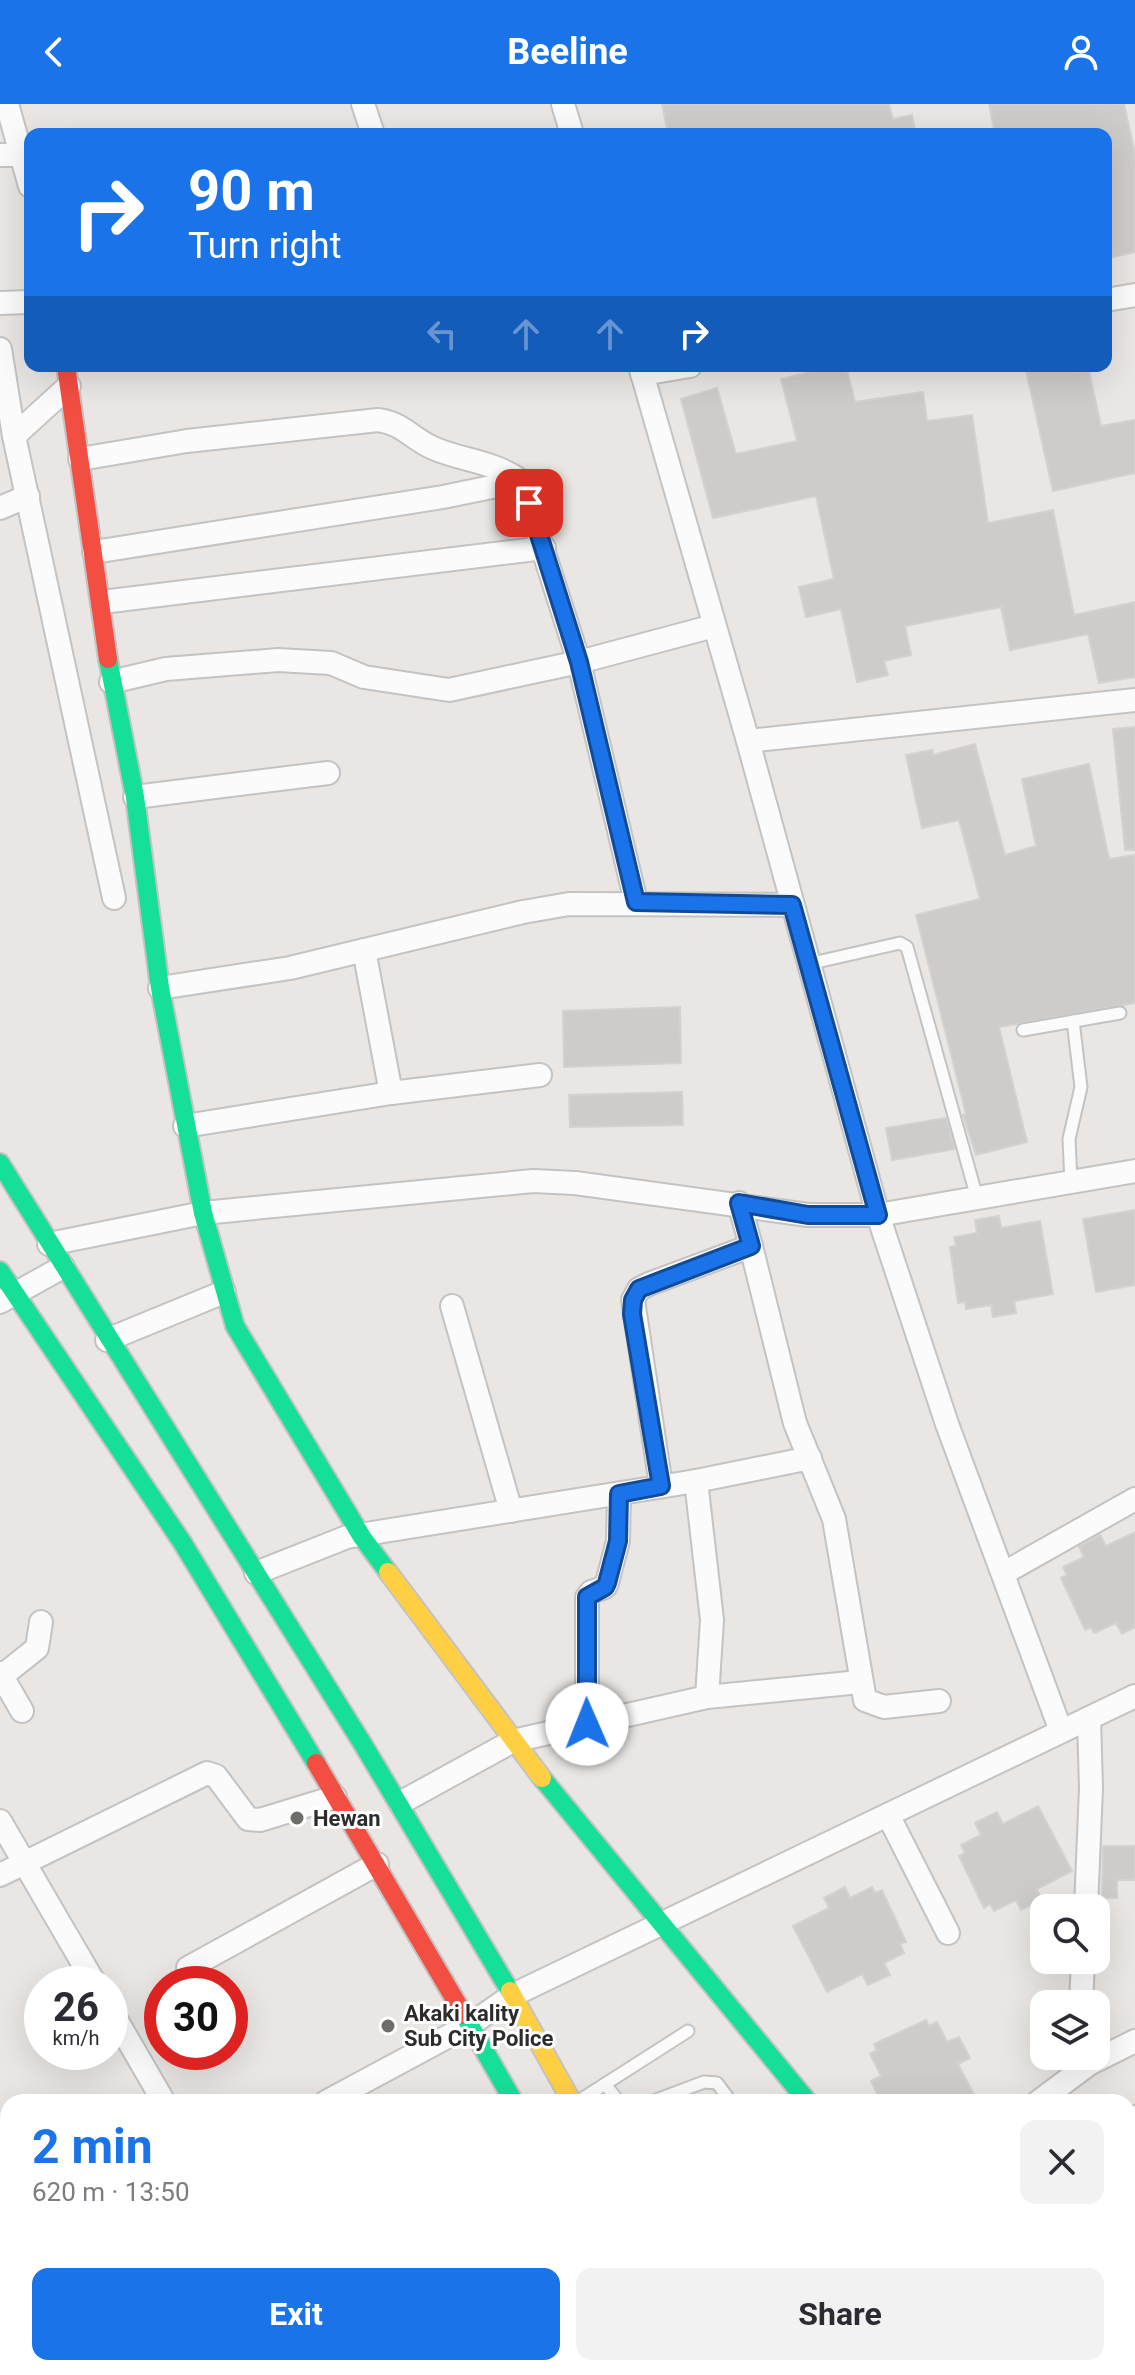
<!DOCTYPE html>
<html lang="en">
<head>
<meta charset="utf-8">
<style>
  body { margin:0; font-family:Roboto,sans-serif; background:#f2f2f3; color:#2b2b33; height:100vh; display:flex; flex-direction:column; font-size:30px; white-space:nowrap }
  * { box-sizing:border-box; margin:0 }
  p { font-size:26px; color:#7c7c81 }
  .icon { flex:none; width:44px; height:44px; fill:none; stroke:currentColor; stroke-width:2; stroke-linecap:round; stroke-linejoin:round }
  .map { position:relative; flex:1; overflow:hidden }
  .details { position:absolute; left:0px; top:1990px; width:1136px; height:282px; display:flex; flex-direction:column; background:#fff; border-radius:24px 24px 0 0; box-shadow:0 8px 32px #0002 }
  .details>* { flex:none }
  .guide { position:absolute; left:24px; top:24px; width:1088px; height:244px; border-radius:16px; box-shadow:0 8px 32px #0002; background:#1a73e8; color:#fff; overflow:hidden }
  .buttons { position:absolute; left:1030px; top:1790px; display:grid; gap:16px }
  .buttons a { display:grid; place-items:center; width:80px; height:80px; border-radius:16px; background:#fff; box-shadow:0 8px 32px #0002; font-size:40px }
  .speed { position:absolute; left:24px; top:1862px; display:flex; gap:16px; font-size:40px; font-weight:700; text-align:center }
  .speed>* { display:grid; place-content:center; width:104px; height:104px; border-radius:50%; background:#fff; box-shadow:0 8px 32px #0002; line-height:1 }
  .speed small { font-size:20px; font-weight:400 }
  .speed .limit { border:12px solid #d22; background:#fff; color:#111 }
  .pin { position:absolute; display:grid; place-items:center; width:68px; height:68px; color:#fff; margin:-34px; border-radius:16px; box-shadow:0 4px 12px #0006 }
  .me { position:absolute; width:88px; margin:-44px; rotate:359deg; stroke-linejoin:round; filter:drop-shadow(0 0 6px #0008) }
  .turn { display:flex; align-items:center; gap:28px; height:168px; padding:0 32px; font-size:36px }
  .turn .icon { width:104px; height:104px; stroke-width:2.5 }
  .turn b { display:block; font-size:56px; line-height:68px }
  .lanes { display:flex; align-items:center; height:76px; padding:0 32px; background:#0003; justify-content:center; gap:40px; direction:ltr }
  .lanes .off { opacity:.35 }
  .round { display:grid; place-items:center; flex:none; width:84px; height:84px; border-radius:16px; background:#f2f2f3 }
  .headline { display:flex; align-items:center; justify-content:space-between; height:136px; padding:0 32px }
  h1 { font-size:48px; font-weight:700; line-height:60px; color:#1a73e8 }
  .action { display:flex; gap:16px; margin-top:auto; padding:16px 32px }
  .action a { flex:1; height:92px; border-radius:16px; background:#1a73e8; color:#fff; font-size:32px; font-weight:700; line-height:92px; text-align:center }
  .action a+a { background:#f2f2f3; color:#2b2b33 }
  header { display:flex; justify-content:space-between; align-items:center; height:104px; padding:0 32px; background:#1a73e8; color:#fff; font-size:36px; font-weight:700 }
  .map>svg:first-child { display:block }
  .building { fill:#ceccca; stroke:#d4d2cf; stroke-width:2 }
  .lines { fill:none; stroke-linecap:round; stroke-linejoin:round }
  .lane-casing { stroke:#c4c3c3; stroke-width:15 }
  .street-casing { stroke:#c4c3c3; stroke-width:26 }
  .fast-casing { stroke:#c4c3c3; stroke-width:22 }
  .slow-casing { stroke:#c4c3c3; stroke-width:22 }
  .jam-casing { stroke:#c4c3c3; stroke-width:22 }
  .lane { stroke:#fcfbfb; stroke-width:11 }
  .street { stroke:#fcfbfb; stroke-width:22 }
  .fast { stroke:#16e098; stroke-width:18 }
  .slow { stroke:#ffcf43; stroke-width:18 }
  .jam { stroke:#f24e42; stroke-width:18 }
  .route-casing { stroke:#114b97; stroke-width:20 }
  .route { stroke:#1a73e8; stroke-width:14 }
  .poi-dot { fill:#6e6d6c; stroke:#fff; stroke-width:3 }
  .labels { text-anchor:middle; stroke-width:6; stroke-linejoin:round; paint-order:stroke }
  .poi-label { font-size:22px; font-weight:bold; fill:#2c2c2c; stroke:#fff; text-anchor:start }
</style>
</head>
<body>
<header><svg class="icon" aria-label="back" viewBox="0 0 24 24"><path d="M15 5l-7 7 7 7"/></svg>Beeline<svg class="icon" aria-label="person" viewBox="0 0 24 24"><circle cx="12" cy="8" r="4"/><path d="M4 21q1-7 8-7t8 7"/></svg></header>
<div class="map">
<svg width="1135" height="2271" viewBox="0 0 1135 2271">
  <rect width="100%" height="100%" fill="#e9e6e3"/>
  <g class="building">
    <path d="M662,0H889L893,15L912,11L916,30H668Z"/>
    <path d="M989,0H1124L1135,50V148L1106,155V30H995Z"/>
    <path d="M835,262H846L855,298L923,288L927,317L972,311L988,419L1053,406L1074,511L1135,498V573L1099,579L1088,530L1010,546L1001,503L905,522L911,551L884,557L888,571L857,578L841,505L806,513L799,483L834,475L816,392L713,414L681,295L717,284L736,350L797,337L781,275Z"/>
    <path d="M1025,262H1088L1101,322L1135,316V369L1053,387Z"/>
    <path d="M1135,623V746H1125L1113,625Z"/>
    <path d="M975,640L1005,751L1036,742L1022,675L1089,660L1109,755L1135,751V899L999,923L1027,1038L976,1051L963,1011L966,1010L916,811L980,795L959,716L922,724L906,651L932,646L933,651Z"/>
    <path d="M680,903L681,959L564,963L563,907Z"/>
    <path d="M682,988L683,1021L570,1023L569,991Z"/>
    <path d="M946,1014L955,1045L892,1056L886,1024Z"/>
    <path d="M1135,1106V1181L1096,1188L1083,1115Z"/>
    <path d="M999,1112L1001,1124L1040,1117L1053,1190L1014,1197L1016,1209L993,1213L991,1201L966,1205L965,1198L958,1199L950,1143L956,1142L954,1133L977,1129L975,1116Z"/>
    <path d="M1135,1428V1523L1122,1530L1116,1519L1094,1529L1091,1523L1085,1526L1061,1474L1067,1471L1063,1463L1084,1453L1079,1443L1100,1431L1106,1442Z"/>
    <path d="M1038,1702L1072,1767L1037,1785L1042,1796L1021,1806L1016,1796L994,1807L990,1800L984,1804L959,1752L965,1749L961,1741L981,1731L975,1719L997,1708L1003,1720Z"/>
    <path d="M1103,1742H1135V1776H1117V1794H1102Z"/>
    <path d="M845,1783L850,1794L872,1783L875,1789L882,1786L906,1838L900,1840L904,1849L884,1859L890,1871L868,1881L862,1870L827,1888L793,1822L829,1804L824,1794Z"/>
    <path d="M926,1916L929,1922L937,1918L947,1938L959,1933L970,1954L958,1960L978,1998H895L892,1992L881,1998L871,1977L881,1972L870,1950L877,1946L874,1940Z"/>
  </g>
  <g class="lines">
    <g class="lane-casing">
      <g id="lane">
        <path d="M808,860L900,839L907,843L977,1094"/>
        <path d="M1023,926L1120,909"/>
        <path d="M1071,1078L1069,1035L1081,983L1073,917"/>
        <path d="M605,1980L619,1998"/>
        <path d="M577,1998L688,1927"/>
        <path d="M651,1998L704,1978L717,1979L731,1998"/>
        <path d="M1128,2137H1135"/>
        <path d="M221,2264L225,2271"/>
        <path d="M772,2264L774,2271"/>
        <path d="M268,2271L276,2264"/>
      </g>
    </g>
    <g class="street-casing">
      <g id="street">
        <path d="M7,0L30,82"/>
        <path d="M363,0L373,30"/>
        <path d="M563,0L572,30"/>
        <path d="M0,51H30"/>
        <path d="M1106,196L1135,191"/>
        <path d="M0,199L30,198"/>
        <path d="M0,245L14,332L114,794"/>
        <path d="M640,262L748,637L878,1111L947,1320L1061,1627"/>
        <path d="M642,270L690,262"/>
        <path d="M14,332L69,282"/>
        <path d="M80,355L187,337L378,316C402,319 411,334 433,344C463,357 493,357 521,377L579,558L636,798"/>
        <path d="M0,404L28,392"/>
        <path d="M94,448L443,393L521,377"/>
        <path d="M102,498L544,444"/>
        <path d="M111,578L166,565L278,556L331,559L364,573L449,586L579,558L714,522"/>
        <path d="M748,637L1135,596"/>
        <path d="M135,693L328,669"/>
        <path d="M364,846L391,989"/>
        <path d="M160,884L290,864L523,808L569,800L792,801"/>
        <path d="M185,1022L391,989L540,971"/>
        <path d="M49,1140L203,1109L533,1077L575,1079L808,1111H878L1135,1067"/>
        <path d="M751,1142L795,1319L834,1415L865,1596L884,1603L939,1597"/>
        <path d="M0,1198L63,1163"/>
        <path d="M452,1202L511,1407"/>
        <path d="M107,1236L224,1188"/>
        <path d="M696,1377L712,1516L707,1593"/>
        <path d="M661,1382L633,1196L639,1185L649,1180L751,1142L739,1099"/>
        <path d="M256,1469L347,1433L696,1377L810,1354"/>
        <path d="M1004,1469L1135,1395"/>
        <path d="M0,1569L22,1607"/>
        <path d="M2,1572L37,1544L41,1518"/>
        <path d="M587,1620V1493L591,1488L605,1483L607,1479L618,1437L619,1390"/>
        <path d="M400,1699L513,1637L707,1593L860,1578"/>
        <path d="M888,1711L948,1829"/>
        <path d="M0,1717L95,1880"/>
        <path d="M0,1771L207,1669L216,1672L248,1715L260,1716L335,1693"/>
        <path d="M1086,1804L1091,1684L1089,1614"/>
        <path d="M188,1864L377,1760"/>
        <path d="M1081,1900L1083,1856"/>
        <path d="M110,1905L164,1998"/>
        <path d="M326,1998L471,1920L513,1891L1135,1592"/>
        <path d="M1038,1998L1089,1960L1135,1937"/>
        <path d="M1128,2015L1135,2013"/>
        <path d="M0,2031L8,2045"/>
        <path d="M0,2182L8,2177"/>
        <path d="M1028,2264L1034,2271"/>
        <path d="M106,2271L118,2264"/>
        <path d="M842,2271L925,2264"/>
      </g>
    </g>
    <g class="fast-casing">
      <g id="fast">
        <path d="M108,555L135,693L160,884L203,1109L235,1222L362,1433L388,1468"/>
        <path d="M0,1059L364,1642L510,1887"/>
        <path d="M0,1167L182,1438L316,1659"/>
        <path d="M542,1674L808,1998"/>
        <path d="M464,1911L514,1998"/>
        <path d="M659,2264L664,2271"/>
      </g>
    </g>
    <g class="slow-casing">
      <g id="slow">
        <path d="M388,1468L542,1674"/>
        <path d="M510,1887L572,1998"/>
      </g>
    </g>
    <g class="jam-casing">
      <g id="jam">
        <path d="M66,262L108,555"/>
        <path d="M316,1659L464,1911"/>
        <path d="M714,2264L718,2271"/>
      </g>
    </g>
    <use href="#lane" class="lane"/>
    <use href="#street" class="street"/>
    <use href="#fast" class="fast"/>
    <use href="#slow" class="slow"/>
    <use href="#jam" class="jam"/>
  </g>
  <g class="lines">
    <g class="route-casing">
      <path id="route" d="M529,399L579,558L636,798L792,801L878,1111H808L739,1099L751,1142L639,1185L633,1196L632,1210L661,1382L619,1390L618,1437L607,1479L605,1483L587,1493V1620"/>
    </g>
    <use href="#route" class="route"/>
  </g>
  <g class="poi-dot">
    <circle cx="297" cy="1714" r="8"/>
    <circle cx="388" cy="1922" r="8"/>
  </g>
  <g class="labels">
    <g class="poi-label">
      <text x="313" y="1722">Hewan</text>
      <text x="404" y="1917">Akaki kality<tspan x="404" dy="25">Sub City Police</tspan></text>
    </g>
  </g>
</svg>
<div class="buttons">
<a><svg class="icon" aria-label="search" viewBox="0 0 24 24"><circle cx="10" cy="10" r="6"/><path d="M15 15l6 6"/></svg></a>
<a><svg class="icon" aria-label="layers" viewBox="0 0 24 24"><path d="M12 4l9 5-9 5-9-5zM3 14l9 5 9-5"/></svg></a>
</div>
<div class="speed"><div>26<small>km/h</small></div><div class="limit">30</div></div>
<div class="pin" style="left:529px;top:399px;background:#d93025"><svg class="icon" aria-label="arrive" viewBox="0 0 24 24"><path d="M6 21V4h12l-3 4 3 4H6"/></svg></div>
<svg class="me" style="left:587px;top:1620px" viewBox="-20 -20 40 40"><circle r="19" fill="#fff"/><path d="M0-13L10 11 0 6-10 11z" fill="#1a73e8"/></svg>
<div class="guide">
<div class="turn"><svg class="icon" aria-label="right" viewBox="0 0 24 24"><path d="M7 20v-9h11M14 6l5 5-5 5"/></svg><div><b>90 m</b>Turn right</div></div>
<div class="lanes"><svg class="icon off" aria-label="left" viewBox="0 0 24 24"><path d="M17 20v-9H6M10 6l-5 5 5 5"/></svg><svg class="icon off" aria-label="ahead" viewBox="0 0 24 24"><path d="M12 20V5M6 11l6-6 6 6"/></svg><svg class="icon off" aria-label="ahead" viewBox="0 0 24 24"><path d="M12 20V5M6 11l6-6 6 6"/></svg><svg class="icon" aria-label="right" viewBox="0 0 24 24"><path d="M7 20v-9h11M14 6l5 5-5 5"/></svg></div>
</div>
<section class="details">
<div class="headline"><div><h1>2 min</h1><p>620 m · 13:50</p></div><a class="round"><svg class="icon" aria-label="close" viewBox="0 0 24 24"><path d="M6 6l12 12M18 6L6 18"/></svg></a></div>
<div class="action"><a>Exit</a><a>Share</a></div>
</section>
</div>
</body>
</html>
